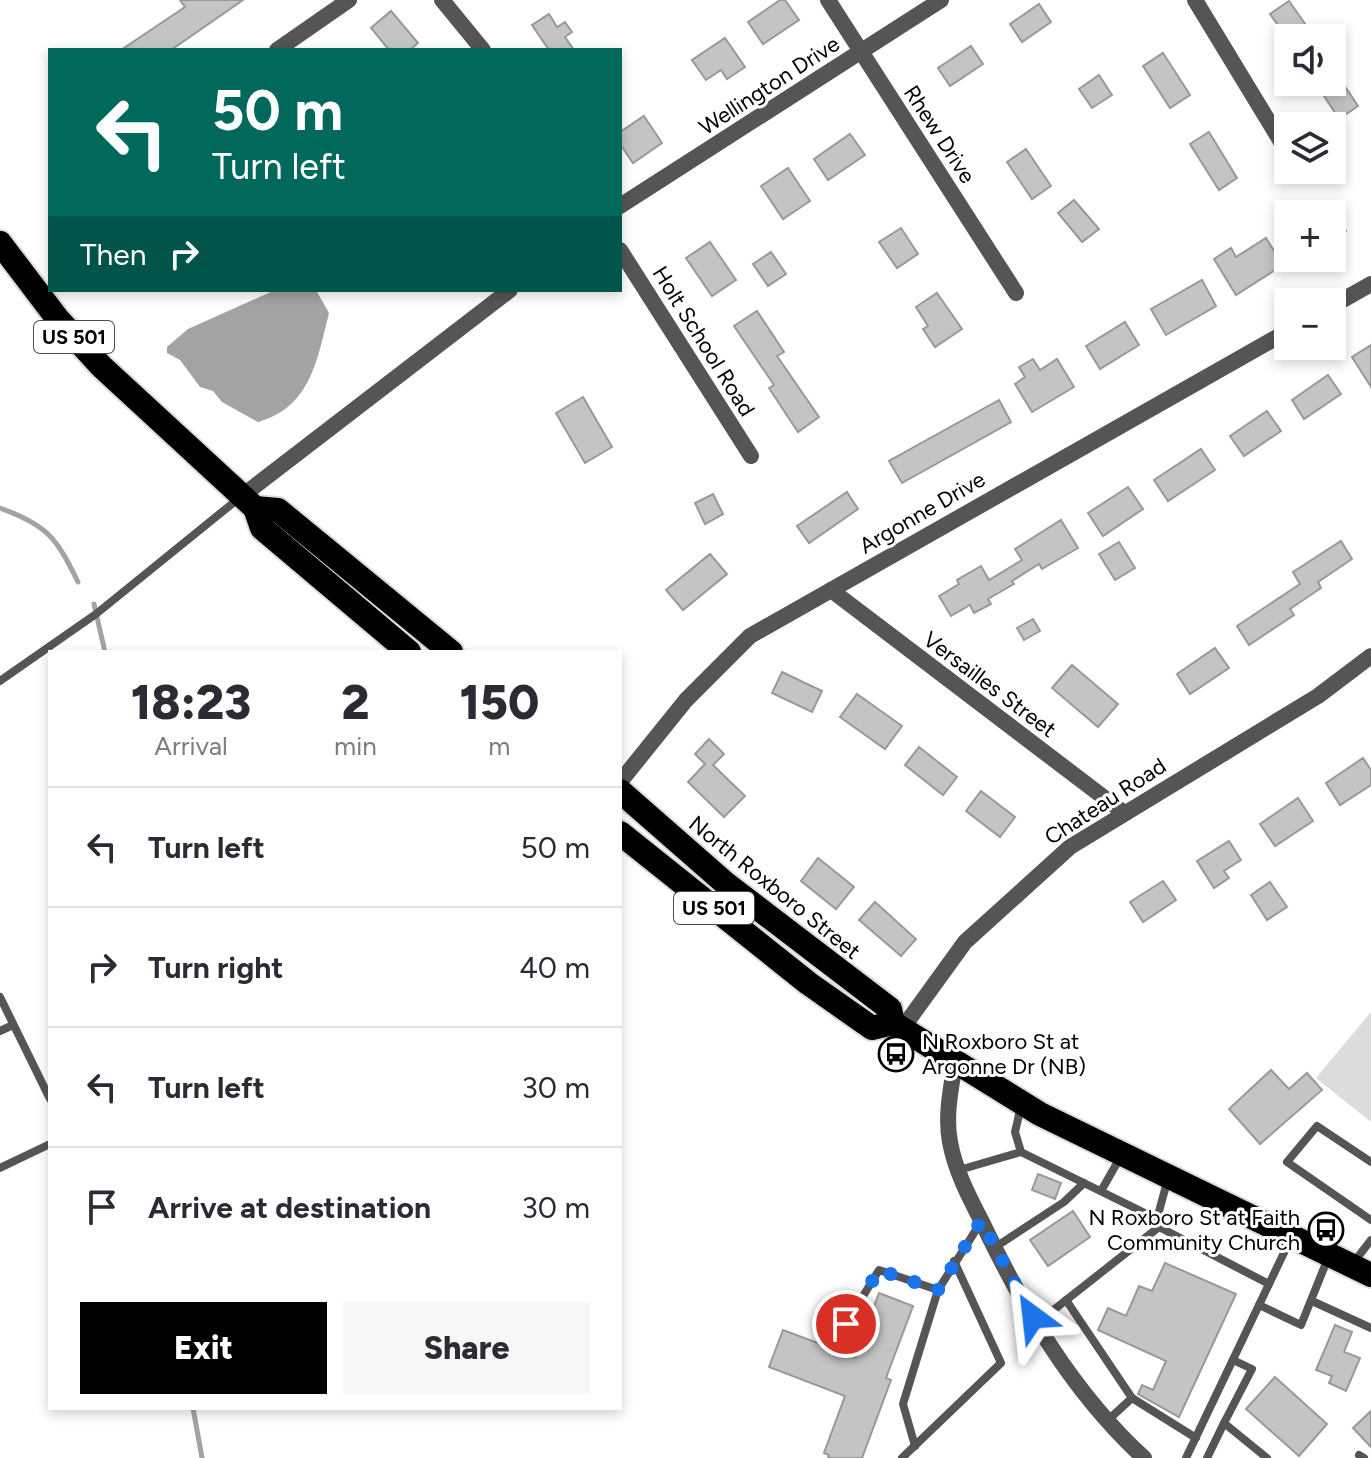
<!DOCTYPE html>
<html lang="en">
<head>
<meta charset="utf-8">
<style>
  body { margin:0; font-family:Figtree,sans-serif; background:#f7f7f7; color:#2b2b33; height:100vh; display:flex; flex-direction:column; font-size:30px; white-space:nowrap }
  * { box-sizing:border-box; margin:0 }
  p { font-size:26px; color:#7c7c81 }
  .icon { flex:none; width:44px; height:44px; fill:none; stroke:currentColor; stroke-width:2; stroke-linecap:round; stroke-linejoin:round }
  .map { position:relative; flex:1; overflow:hidden }
  .details { position:absolute; left:48px; top:650px; width:574px; height:760px; display:flex; flex-direction:column; background:#fff; border-radius:0px; box-shadow:0 4px 12px #0003 }
  .details>* { flex:none }
  .banner { position:absolute; left:48px; top:48px; width:574px; height:244px; border-radius:0px; box-shadow:0 4px 12px #0003; background:#00695c; color:#fff; overflow:hidden }
  .tools { position:absolute; left:1274px; top:24px; display:grid; gap:16px }
  .tools a { display:grid; place-items:center; width:72px; height:72px; border-radius:0px; background:#fff; box-shadow:0 4px 12px #0003; font-size:40px }
  .pin { position:absolute; display:grid; place-items:center; width:68px; height:68px; color:#fff; margin:-34px; border:4px solid #fff; border-radius:50%; box-shadow:0 2px 8px #0007 }
  .me { position:absolute; width:88px; margin:-44px; rotate:330deg; stroke-linejoin:round; filter:drop-shadow(0 0 6px #0008) }
  .turn { display:flex; align-items:center; gap:28px; height:168px; padding:0 32px; font-size:36px }
  .turn .icon { width:104px; height:104px; stroke-width:2.5 }
  .turn b { display:block; font-size:56px; line-height:68px }
  .then { display:flex; align-items:center; height:76px; padding:0 32px; background:#0003; gap:16px; font-size:30px }
  .eta { display:flex; justify-content:space-evenly; align-items:center; height:136px; text-align:center }
  .eta b { font-size:48px; font-weight:800; line-height:56px }
  .button { display:flex; gap:16px; margin-top:auto; padding:16px 32px }
  .button a { flex:1; height:92px; border-radius:0px; background:#000; color:#fff; font-size:32px; font-weight:800; line-height:92px; text-align:center }
  .button a+a { background:#f7f7f7; color:#2b2b33 }
  ul { padding:0; list-style:none }
  li { display:flex; align-items:center; gap:24px; height:120px; padding:0 32px; border-top:2px solid #e1e1e2 }
  li div { flex:1 }
  li b { display:block; font-size:30px }
  li em { font-style:normal }
  .map>svg:first-child { display:block }
  .green { fill:#dcdcdc }
  .water { fill:#a3a3a3 }
  .lines { fill:none; stroke-linecap:round; stroke-linejoin:round }
  .stream { stroke:#a3a3a3; stroke-width:5 }
  .building { fill:#c4c4c4; stroke:#999; stroke-width:2 }
  .highway-casing { stroke:#dbdbdb; stroke-width:28 }
  .lane { stroke:#555; stroke-width:8 }
  .street { stroke:#555; stroke-width:16 }
  .highway { stroke:#000; stroke-width:24 }
  .route { stroke:#1a73e8; stroke-width:14; stroke-dasharray:0 25.2 }
  .labels { text-anchor:middle; stroke-width:6; stroke-linejoin:round; paint-order:stroke }
  .shield { fill:#fff; stroke:#4c4c4c; stroke-width:2 }
  .shield-label { font-size:20px; font-weight:bold; fill:#000 }
  .street-label { font-size:22px; fill:#000; stroke:#fff }
  .poi-label { font-size:22px; fill:#000; stroke:#fff; text-anchor:start }
</style>
</head>
<body>
<div class="map">
<svg width="1371" height="1458" viewBox="0 0 1371 1458">
  <rect width="100%" height="100%" fill="#fff"/>
  <path class="green" d="M1371,1012V1122L1316,1078Z"/>
  <path class="water" d="M275,290H316L329,313C317,360 311,407 258,422L222,402L213,391L200,387L180,360L167,353V347L188,329Z"/>
  <g class="lines">
    <g class="stream">
      <path d="M0,508C47,525 56,537 78,582"/>
      <path d="M94,604L105,652"/>
      <path d="M193,1408L202,1458"/>
    </g>
  </g>
  <g class="building">
    <path d="M180,0H243L171,50H121L185,7Z"/>
    <path d="M780,0H785L799,20L763,44L748,22Z"/>
    <path d="M1289,1L1315,38H1287L1270,14Z"/>
    <path d="M1039,4L1051,22L1022,42L1010,24Z"/>
    <path d="M391,11L418,43L410,50H389L371,28Z"/>
    <path d="M549,14L557,27L565,22L572,32L565,37L574,50H549L532,25Z"/>
    <path d="M725,38L745,67L727,79L721,70L706,80L692,60Z"/>
    <path d="M971,46L983,64L950,86L938,68Z"/>
    <path d="M1163,53L1190,95L1170,108L1143,66Z"/>
    <path d="M1332,67L1358,106L1339,119L1315,82H1332Z"/>
    <path d="M1099,75L1112,95L1092,108L1079,89Z"/>
    <path d="M644,116L662,143L633,163L620,144V132Z"/>
    <path d="M1209,132L1237,178L1219,190L1190,144Z"/>
    <path d="M850,134L865,155L828,180L814,159Z"/>
    <path d="M1026,149L1051,186L1032,199L1007,162Z"/>
    <path d="M788,168L810,201L783,219L761,186Z"/>
    <path d="M1074,200L1099,229L1082,242L1058,213Z"/>
    <path d="M1332,207L1346,231L1332,240Z"/>
    <path d="M901,228L918,254L897,268L879,242Z"/>
    <path d="M1266,238L1283,265L1236,295L1214,259L1231,248L1236,257Z"/>
    <path d="M710,242L736,280L712,296L686,258Z"/>
    <path d="M771,252L786,274L768,286L753,264Z"/>
    <path d="M1202,280L1216,306L1166,335L1151,309Z"/>
    <path d="M937,293L962,329L935,347L923,329L928,326L916,307Z"/>
    <path d="M757,311L784,352L777,356L819,417L798,432L769,388L774,385L734,326Z"/>
    <path d="M1125,322L1139,345L1100,369L1086,346Z"/>
    <path d="M1371,345V387L1352,357Z"/>
    <path d="M1033,359L1040,370L1057,359L1074,387L1032,412L1015,384L1025,377L1019,367Z"/>
    <path d="M1328,375L1341,394L1304,419L1292,400Z"/>
    <path d="M583,397L612,447L585,463L556,413Z"/>
    <path d="M999,400L1011,422L902,483L889,461Z"/>
    <path d="M1267,411L1281,431L1244,456L1230,436Z"/>
    <path d="M1201,449L1215,470L1168,501L1154,480Z"/>
    <path d="M1128,487L1143,509L1103,536L1088,513Z"/>
    <path d="M847,492L858,509L809,543L797,526Z"/>
    <path d="M713,494L723,514L705,524L695,503Z"/>
    <path d="M1061,520L1078,548L1042,569L1039,564L1012,581L1014,584L988,599L991,604L974,613L970,605L951,616L939,596L959,584L957,580L981,566L989,580L1022,560L1015,549Z"/>
    <path d="M1341,541L1352,559L1318,582L1321,588L1290,609L1294,615L1249,645L1237,626L1300,584L1293,572Z"/>
    <path d="M1119,542L1135,568L1115,580L1099,554Z"/>
    <path d="M710,554L727,574L683,610L666,590Z"/>
    <path d="M1033,619L1040,631L1024,640L1017,628Z"/>
    <path d="M1215,648L1229,668L1190,694L1177,674Z"/>
    <path d="M1072,665L1118,704L1098,727L1052,688Z"/>
    <path d="M782,672L822,691L812,712L772,693Z"/>
    <path d="M857,694L902,726L885,749L840,717Z"/>
    <path d="M709,739L724,754L713,765L745,796L724,817L688,782L705,764L695,754Z"/>
    <path d="M919,747L957,777L943,795L905,765Z"/>
    <path d="M1363,758L1371,770V785L1340,805L1326,783Z"/>
    <path d="M981,791L1015,817L1000,837L966,811Z"/>
    <path d="M1298,798L1313,821L1275,846L1260,824Z"/>
    <path d="M1229,841L1241,860L1224,871L1229,878L1214,888L1197,861Z"/>
    <path d="M818,858L854,887L836,909L801,881Z"/>
    <path d="M1163,881L1176,900L1143,922L1130,902Z"/>
    <path d="M1270,882L1287,907L1267,920L1251,895Z"/>
    <path d="M875,902L916,939L901,956L859,920Z"/>
    <path d="M1271,1070L1289,1089L1307,1073L1322,1090L1260,1144L1229,1109Z"/>
    <path d="M1038,1174L1061,1183L1055,1199L1032,1190Z"/>
    <path d="M1073,1211L1090,1237L1048,1266L1030,1240Z"/>
    <path d="M1165,1263L1236,1294L1179,1417L1138,1394L1142,1385L1153,1390L1166,1361L1098,1330L1108,1308L1126,1316L1139,1286L1152,1291Z"/>
    <path d="M879,1293L913,1306L886,1378L891,1380L862,1458H828L829,1455L824,1453L845,1396L769,1367L783,1330L855,1357Z"/>
    <path d="M1335,1325L1352,1332L1344,1352L1360,1358L1346,1391L1329,1383L1332,1376L1316,1370Z"/>
    <path d="M1275,1377L1327,1424L1299,1456L1246,1409Z"/>
    <path d="M1371,1411V1447L1353,1428Z"/>
  </g>
  <g class="lines">
    <g class="highway-casing">
      <g id="highway">
        <path d="M0,243L57,318L101,366L255,508L262,528L409,652"/>
        <path d="M255,508L278,510L451,652"/>
        <path d="M620,791L725,883L890,1009L893,1023L1040,1114L1371,1275"/>
        <path d="M620,833L808,983L872,1028L893,1023"/>
      </g>
    </g>
    <g class="lane">
      <path d="M0,681L96,614L238,499"/>
      <path d="M0,997L50,1099"/>
      <path d="M0,1031L13,1025"/>
      <path d="M1021,1106L1015,1132L1021,1152L1157,1219"/>
      <path d="M1371,1162L1317,1126L1287,1162L1371,1220"/>
      <path d="M0,1168L50,1144"/>
      <path d="M959,1170L1021,1152"/>
      <path d="M1168,1178L1157,1219L1159,1227L1269,1284"/>
      <path d="M1101,1191L1121,1156"/>
      <path d="M994,1248L1064,1202L1084,1183"/>
      <path d="M1354,1262L1371,1240"/>
      <path d="M1066,1300L1132,1398L1196,1438"/>
      <path d="M1312,1301L1371,1328"/>
      <path d="M1259,1305L1301,1325L1328,1258"/>
      <path d="M1037,1323L1159,1227"/>
      <path d="M846,1324L879,1270L938,1290L981,1222"/>
      <path d="M1107,1421L1132,1398"/>
      <path d="M1224,1423L1252,1369L1233,1360"/>
      <path d="M915,1446L903,1404L938,1290"/>
      <path d="M1359,1455L1364,1458"/>
      <path d="M902,1458L1001,1363L954,1261"/>
      <path d="M1186,1458L1291,1238"/>
      <path d="M1207,1458L1224,1423L1267,1458"/>
    </g>
    <g class="street">
      <path d="M442,0L483,50"/>
      <path d="M828,0L1016,293"/>
      <path d="M1195,0L1286,150"/>
      <path d="M277,50L349,0"/>
      <path d="M620,206L941,0"/>
      <path d="M620,250L751,456"/>
      <path d="M1332,306L1371,284"/>
      <path d="M242,496L510,290"/>
      <path d="M831,590L1123,812"/>
      <path d="M620,782L686,700L750,636L1288,331"/>
      <path d="M902,1029L965,942L1070,847L1318,696L1371,656"/>
      <path d="M955,1063C951,1088 945,1116 950,1142C955,1170 969,1197 982,1222C1023,1308 1073,1393 1144,1458"/>
    </g>
    <use href="#highway" class="highway"/>
  </g>
  <g class="lines">
    <path class="route" d="M846,1324L879,1270L938,1290L981,1221L1033,1317"/>
  </g>
  <defs>
    <g id="bus-ring" transform="scale(1.8)"><circle r="9.5" fill="#fff" stroke="#000" stroke-width="1.5"/><path d="M-5-6H5V4H4V6H2V4H-2V6H-4V4H-5ZM-3.5-4V0h7V-4ZM-3.5 1.2v1.5H-2V1.2ZM2 1.2v1.5H3.5V1.2Z" fill="#000"/></g>
  </defs>
  <g fill-rule="evenodd">
    <use href="#bus-ring" x="896" y="1054"/>
    <use href="#bus-ring" x="1326" y="1230"/>
  </g>
  <g class="labels">
    <g class="shield">
      <rect x="34" y="321" width="80" height="32" rx="6"/>
      <rect x="674" y="892" width="80" height="32" rx="6"/>
    </g>
    <g class="shield-label">
      <text x="74" y="344">US 501</text>
      <text x="714" y="915">US 501</text>
    </g>
    <g class="street-label">
      <text transform="translate(769 85) rotate(-33)" y="8">Wellington Drive</text>
      <text transform="translate(940 134) rotate(57)" y="8">Rhew Drive</text>
      <text transform="translate(704 341) rotate(58)" y="8">Holt School Road</text>
      <text transform="translate(922 512) rotate(-30)" y="8">Argonne Drive</text>
      <text transform="translate(990 684) rotate(37)" y="8">Versailles Street</text>
      <text transform="translate(1105 801) rotate(-33)" y="8">Chateau Road</text>
      <text transform="translate(775 887) rotate(39)" y="8">North Roxboro Street</text>
    </g>
    <g class="poi-label">
      <text x="922" y="1049">N Roxboro St at<tspan x="922" dy="25">Argonne Dr (NB)</tspan></text>
      <text x="1300" y="1225" text-anchor="end">N Roxboro St at Faith<tspan x="1300" dy="25">Community Church</tspan></text>
    </g>
  </g>
</svg>
<div class="tools">
<a><svg class="icon" aria-label="sound" viewBox="0 0 24 24"><path d="M4 9h4l5-4v14l-5-4H4zM17 9q2 3 0 6"/></svg></a>
<a><svg class="icon" aria-label="layers" viewBox="0 0 24 24"><path d="M12 4l9 5-9 5-9-5zM3 14l9 5 9-5"/></svg></a>
<a>+</a>
<a>−</a>
</div>
<div class="pin" style="left:846px;top:1324px;background:#d93025"><svg class="icon" aria-label="arrive" viewBox="0 0 24 24"><path d="M6 21V4h12l-3 4 3 4H6"/></svg></div>
<svg class="me" style="left:1033px;top:1317px" viewBox="-20 -20 40 40"><path d="M0-17L14 15 0 8-14 15z" fill="#1a73e8" stroke="#fff" stroke-width="4"/></svg>
<div class="banner">
<div class="turn"><svg class="icon" aria-label="left" viewBox="0 0 24 24"><path d="M17 20v-9H6M10 6l-5 5 5 5"/></svg><div><b>50 m</b>Turn left</div></div>
<div class="then">Then<svg class="icon" aria-label="right" viewBox="0 0 24 24"><path d="M7 20v-9h11M14 6l5 5-5 5"/></svg></div>
</div>
<section class="details">
<div class="eta">
<div><b>18:23</b><p>Arrival</p></div>
<div><b>2</b><p>min</p></div>
<div><b>150</b><p>m</p></div>
</div>
<ul>
<li><svg class="icon" aria-label="left" viewBox="0 0 24 24"><path d="M17 20v-9H6M10 6l-5 5 5 5"/></svg><div><b>Turn left</b></div><em>50 m</em></li>
<li><svg class="icon" aria-label="right" viewBox="0 0 24 24"><path d="M7 20v-9h11M14 6l5 5-5 5"/></svg><div><b>Turn right</b></div><em>40 m</em></li>
<li><svg class="icon" aria-label="left" viewBox="0 0 24 24"><path d="M17 20v-9H6M10 6l-5 5 5 5"/></svg><div><b>Turn left</b></div><em>30 m</em></li>
<li><svg class="icon" aria-label="arrive" viewBox="0 0 24 24"><path d="M6 21V4h12l-3 4 3 4H6"/></svg><div><b>Arrive at destination</b></div><em>30 m</em></li>
</ul>
<div class="button"><a>Exit</a><a>Share</a></div>
</section>
</div>
</body>
</html>
